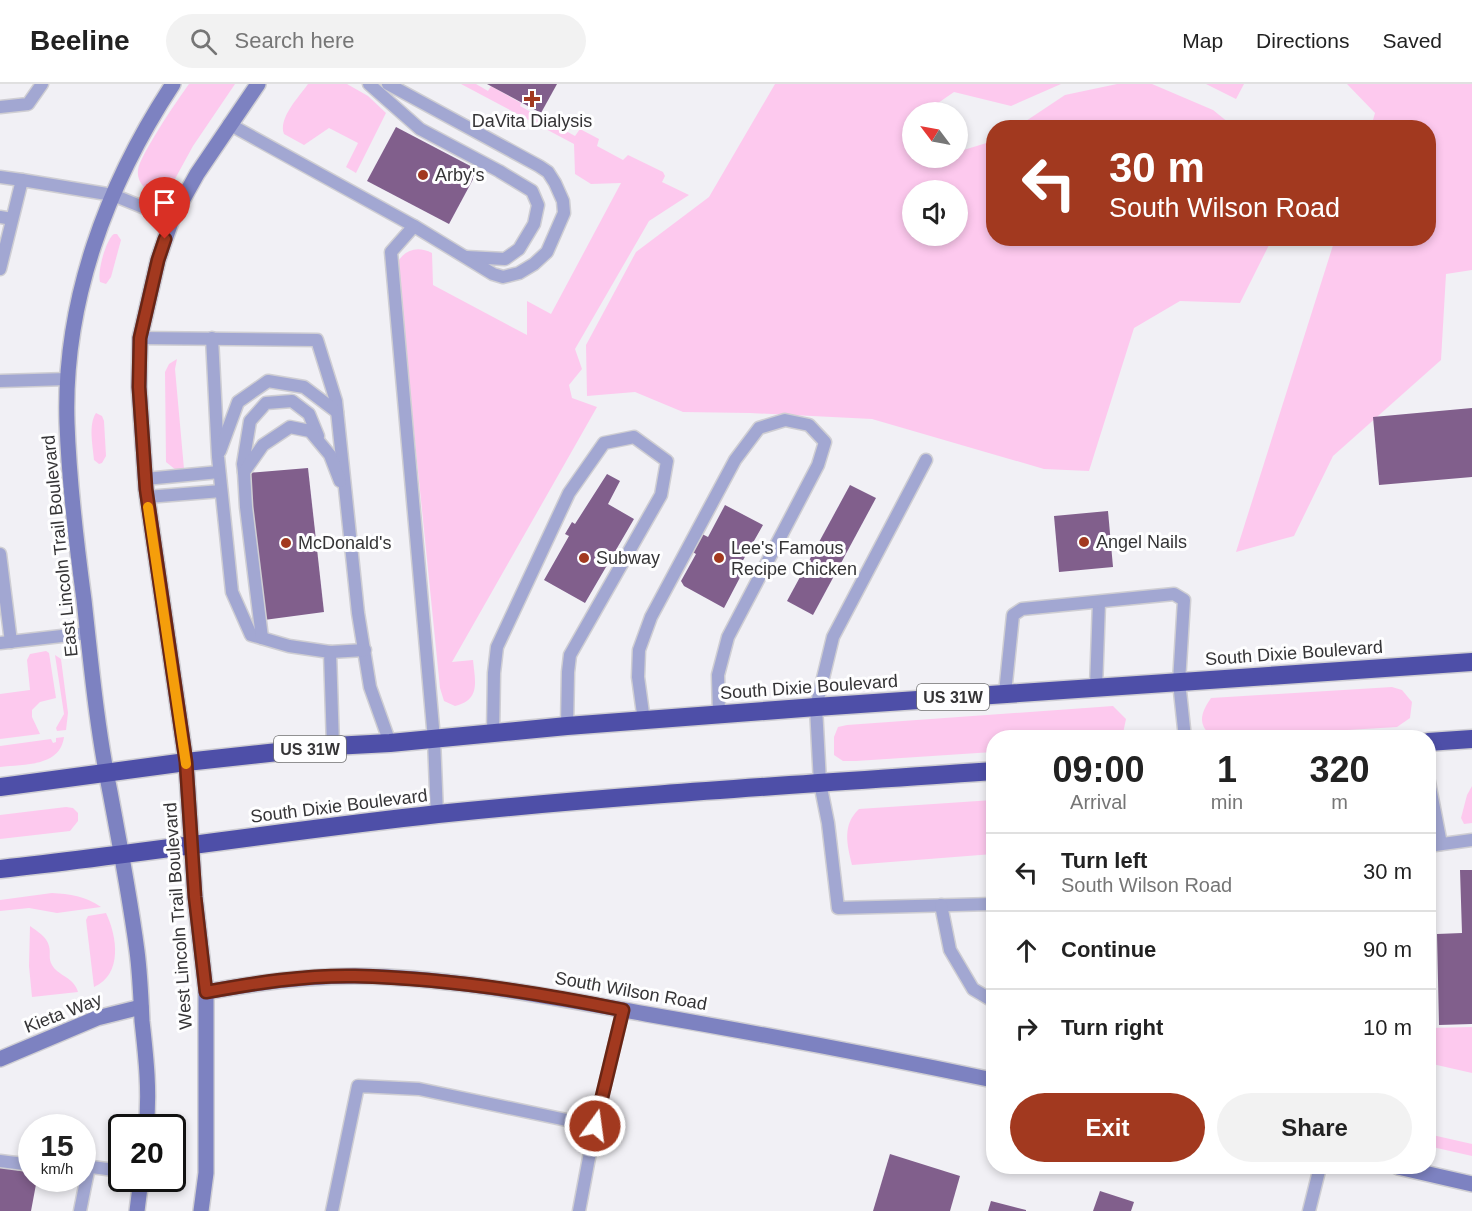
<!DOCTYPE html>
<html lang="en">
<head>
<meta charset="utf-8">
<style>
  body { margin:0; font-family:Helvetica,sans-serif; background:#f2f2f2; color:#222; height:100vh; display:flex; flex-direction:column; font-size:22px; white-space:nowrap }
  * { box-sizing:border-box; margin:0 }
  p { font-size:20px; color:#767676 }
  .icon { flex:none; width:33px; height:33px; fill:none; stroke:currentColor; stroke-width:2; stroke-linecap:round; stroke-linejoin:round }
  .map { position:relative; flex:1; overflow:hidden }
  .details { position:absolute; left:986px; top:646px; width:450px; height:444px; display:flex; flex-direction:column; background:#fff; border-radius:24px; box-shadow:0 3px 9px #0003 }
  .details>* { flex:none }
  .banner { position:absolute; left:986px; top:36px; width:450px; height:126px; border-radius:24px; box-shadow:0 3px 9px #0003; background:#a2391f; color:#fff; overflow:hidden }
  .needle { width:39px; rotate:302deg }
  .buttons { position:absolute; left:902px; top:18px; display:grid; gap:12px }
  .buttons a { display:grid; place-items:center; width:66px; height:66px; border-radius:50%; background:#fff; box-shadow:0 3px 9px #0003; font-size:30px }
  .speed { position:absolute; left:18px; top:1030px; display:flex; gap:12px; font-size:30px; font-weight:700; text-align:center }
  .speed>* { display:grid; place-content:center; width:78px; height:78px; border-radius:50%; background:#fff; box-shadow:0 3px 9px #0003; line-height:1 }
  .speed small { font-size:15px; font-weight:400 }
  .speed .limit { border:3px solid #111; border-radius:9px; background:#fff; color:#111 }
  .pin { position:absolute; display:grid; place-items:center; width:51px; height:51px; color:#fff; margin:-62px -26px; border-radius:50% 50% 50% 0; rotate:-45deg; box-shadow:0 0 6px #0007 }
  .pin .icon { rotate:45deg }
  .me { position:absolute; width:66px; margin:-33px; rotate:14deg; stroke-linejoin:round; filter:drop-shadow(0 0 4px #0008) }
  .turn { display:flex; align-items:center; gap:21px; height:126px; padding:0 24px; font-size:27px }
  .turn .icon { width:78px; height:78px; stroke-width:2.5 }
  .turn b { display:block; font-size:42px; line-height:51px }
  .eta { display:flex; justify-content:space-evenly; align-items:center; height:102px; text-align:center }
  .eta b { font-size:36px; font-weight:700; line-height:42px }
  .primary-button { display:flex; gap:12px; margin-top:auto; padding:12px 24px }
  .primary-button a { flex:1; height:69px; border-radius:36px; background:#a2391f; color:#fff; font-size:24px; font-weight:700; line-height:69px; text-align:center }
  .primary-button a+a { background:#f2f2f2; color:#222 }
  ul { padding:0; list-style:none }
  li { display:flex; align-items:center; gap:18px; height:78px; padding:0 24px; border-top:2px solid #e0e0e0 }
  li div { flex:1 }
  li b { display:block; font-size:22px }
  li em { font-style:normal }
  header { display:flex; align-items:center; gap:36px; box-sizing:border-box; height:84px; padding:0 30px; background:#fff; border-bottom:2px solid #e0e0e0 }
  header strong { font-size:28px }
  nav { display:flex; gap:33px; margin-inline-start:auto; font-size:21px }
  .search { width:420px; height:54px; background:#f2f2f2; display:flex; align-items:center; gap:15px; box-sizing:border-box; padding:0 21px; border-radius:33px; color:#767676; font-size:22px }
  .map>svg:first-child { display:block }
  .green { fill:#fdc9ee; fill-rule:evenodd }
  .building { fill:#815f8c }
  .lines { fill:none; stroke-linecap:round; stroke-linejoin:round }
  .lane-casing { stroke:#cfced3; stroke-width:15 }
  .secondary-casing { stroke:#cfced3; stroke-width:18 }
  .highway-casing { stroke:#cfced3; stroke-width:21 }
  .lane { stroke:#a2a7d2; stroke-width:12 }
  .secondary { stroke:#7d82c1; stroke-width:15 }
  .highway { stroke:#4e4fa8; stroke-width:18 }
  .route-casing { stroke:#692514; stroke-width:15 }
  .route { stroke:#a2391f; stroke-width:10 }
  .slow { stroke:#f59e0b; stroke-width:10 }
  .poi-dot { fill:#a2391f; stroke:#fefeff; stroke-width:2 }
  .labels { text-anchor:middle; stroke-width:6; stroke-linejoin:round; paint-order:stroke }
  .shield { fill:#fefeff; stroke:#717172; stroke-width:1.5 }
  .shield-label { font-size:16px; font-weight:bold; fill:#353436 }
  .poi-label { font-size:18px; fill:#353436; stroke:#fefeff; text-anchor:start }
  .street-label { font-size:18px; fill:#353436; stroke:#fefeff }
</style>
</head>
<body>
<header>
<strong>Beeline</strong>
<div class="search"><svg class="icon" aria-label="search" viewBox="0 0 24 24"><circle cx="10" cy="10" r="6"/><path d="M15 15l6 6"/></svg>Search here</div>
<nav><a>Map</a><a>Directions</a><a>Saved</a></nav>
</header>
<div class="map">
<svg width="1472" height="1127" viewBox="0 0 1472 1127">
  <rect width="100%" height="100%" fill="#f1f0f5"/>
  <g class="green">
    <path d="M189,0H235L193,62L170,104C163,108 156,109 148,106C141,102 137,94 138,86C140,71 178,15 189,0Z"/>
    <path d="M308,0H347L368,12L386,29L356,89L346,83L358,59L329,44L304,61L284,50C278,34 299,13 308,0Z"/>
    <path d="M461,0H476L488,7L491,2L521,19L520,22L575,52L580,45L599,55L597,62L623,76L628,71L663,88L665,92L662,98L689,111L649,137L575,265L582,285L569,301L572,314L597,323L452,578L473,576C475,597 481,616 455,622L444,617L440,604L397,179C405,165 418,162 432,169L433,201L527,251V217L551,230L621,99L591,100L575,90L574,60Z"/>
    <path d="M775,0H1061L1011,22L954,8L925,28H912V74H957V68L993,57V154L1272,155L1240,219L1180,217L1134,244L1089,387L1044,385L872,335L750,329L683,328L635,308L587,312L586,261L636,168L709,113ZM912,106H957V152H912Z"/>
    <path d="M1117,0H1152L1213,26L1234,43H1017L1065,11Z"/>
    <path d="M1206,0H1244L1236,15Z"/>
    <path d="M1347,0H1472V186L1446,190L1441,276L1333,372L1294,452L1236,468L1335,155L1428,154V44L1371,43L1375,29Z"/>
    <path d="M114,150H117L121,156L111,193L106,200L100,198C97,188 106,155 114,150Z"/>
    <path d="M177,275L175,285L184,385L176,386L166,378L165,288L169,280Z"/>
    <path d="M96,329L102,332L104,337L106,372L102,379L99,380L94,376C93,362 88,341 96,329Z"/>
    <path d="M46,567L49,569L56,614L40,618L32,626V633L40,650L0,655V610L30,606L27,576L30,570Z"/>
    <path d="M55,571L61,575L68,629L66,646L57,647L56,644L64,630Z"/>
    <path d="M1392,603L1402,606L1412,618L1410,634L1397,643L1214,654C1197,641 1200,630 1211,614Z"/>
    <path d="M1113,622L1126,635L1122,654H993V668L856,677H843L834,671V653L838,643L847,641Z"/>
    <path d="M64,653C60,683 24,680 0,683V662L51,655L53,659L56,658V654Z"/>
    <path d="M1472,702V739L1464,740L1461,734L1467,711Z"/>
    <path d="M993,716V770L852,781C847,760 842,741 859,725Z"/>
    <path d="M66,723L73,724L78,729V737L70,747L0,755V731Z"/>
    <path d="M52,809C70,810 85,812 101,823L57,829L29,824L0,827V816Z"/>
    <path d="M106,829C117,852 123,890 94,903L86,836L88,832Z"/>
    <path d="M30,842C37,847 47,853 49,862C51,869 48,874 52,881C58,892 74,893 78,908L32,913L29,882Z"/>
    <path d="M1472,943V989L1428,979V944Z"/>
    <path d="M1428,1050L1472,1060V1072L1428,1062Z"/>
  </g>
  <g class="building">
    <path d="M487,0H557L541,29Z"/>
    <path d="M396,43L478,86L449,140L367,97Z"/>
    <path d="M1472,324V393L1379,401L1373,333Z"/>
    <path d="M308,384L324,528L264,536L248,389Z"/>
    <path d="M607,390L620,397L608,420L634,435L585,519L544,496L569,452L565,450L572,438L575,440Z"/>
    <path d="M850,401L876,414L813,531L787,517Z"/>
    <path d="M725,421L763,441L742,478L747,480L724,524L684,502L681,497L696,470L691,467L700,449L708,453Z"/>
    <path d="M1108,427L1113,483L1059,488L1054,432Z"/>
    <path d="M1460,786H1472V940L1439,941L1437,850L1462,849Z"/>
    <path d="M890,1070L960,1092L950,1127H873Z"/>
    <path d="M0,1083L32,1089V1095H37L31,1127H0Z"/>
    <path d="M1100,1107L1134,1118L1131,1127H1093Z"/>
    <path d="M991,1117L1026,1126V1127H988Z"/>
  </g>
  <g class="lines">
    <g class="lane-casing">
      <g id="lane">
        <path d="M369,0L420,45L499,87L532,107L538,121L534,140L519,165L505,175L466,173"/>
        <path d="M0,23L28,20L42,0"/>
        <path d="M229,40L414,142L493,190L503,193L519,189L534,180L547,168L564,129L563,117L555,99L548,88L539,82L388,0"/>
        <path d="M0,93L22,96"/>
        <path d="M0,133L12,135"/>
        <path d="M414,142L391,168L434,655L437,731"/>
        <path d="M0,185L22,96L113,111L172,135"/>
        <path d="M140,254L317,256L336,317L358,529L370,603L390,659"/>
        <path d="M212,254L218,373L232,508L251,551L289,562L330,568L333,662"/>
        <path d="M0,297L68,295"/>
        <path d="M220,367L238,318L268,297L304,303L337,328"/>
        <path d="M926,376L833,553L816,623L820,699L828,739L838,824L993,820"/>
        <path d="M244,388L243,380L250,337L266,319L292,317L309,330L318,352"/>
        <path d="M145,395L219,388"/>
        <path d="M147,413L221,407"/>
        <path d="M0,470L11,558"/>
        <path d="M262,554L246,423L244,388L263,361L290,343L310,347L330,371L340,397"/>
        <path d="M0,559L88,549"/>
        <path d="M330,568L365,566"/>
        <path d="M1096,604L1099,518"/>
        <path d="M1005,609L1013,531L1022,525L1174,510L1184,516L1179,598L1185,654"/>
        <path d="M644,637L638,593L639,566L651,533L735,376L759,344L785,336L809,341L825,358L818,381L728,553L718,591L719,630"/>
        <path d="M493,650L494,589L497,563L569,409L604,359L634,353L667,377L661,411L570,571L568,588L567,642"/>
        <path d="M1428,693L1441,760"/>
        <path d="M1428,762L1472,756"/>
        <path d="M941,821L950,866L973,905L993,917"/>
        <path d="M0,1077L32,1081"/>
        <path d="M84,1082L122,1087"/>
        <path d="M80,1127L89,1082"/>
        <path d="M332,1127L358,1002L419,1005L595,1042"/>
        <path d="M579,1127L595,1042L623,926"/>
        <path d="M1309,1127L1320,1083"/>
      </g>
    </g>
    <g class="secondary-casing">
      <g id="secondary">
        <path d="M206,908C255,899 304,892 354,892C452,893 549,913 646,930C762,950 877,972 993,996"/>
        <path d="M0,975L97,934L141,923"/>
        <path d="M146,1044C150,1008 146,973 142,937C141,914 140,890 137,867C130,814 120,761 110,708C97,645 91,580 84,516C76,457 69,398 67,339C63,218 107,100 173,0"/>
        <path d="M1398,1083L1472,1100"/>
        <path d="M137,1127L141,1095"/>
        <path d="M201,1127L206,1089V908L195,813L186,678L146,405L139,303L140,254L158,176L172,135L197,90L258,0"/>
      </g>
    </g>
    <g class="highway-casing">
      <g id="highway">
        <path d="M1428,658L1472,655"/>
        <path d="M0,703L186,678L333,662L390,659L567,642L816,623L1472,578"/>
        <path d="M0,785C146,769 292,746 438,730C623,711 808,700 993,687"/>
      </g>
    </g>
    <use href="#lane" class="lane"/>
    <use href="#secondary" class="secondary"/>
    <use href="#highway" class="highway"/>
  </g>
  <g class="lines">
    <g class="route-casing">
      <path id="route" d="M165,155L158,176L140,254L139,303L146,405L186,678L195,813L206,908C255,899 305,891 355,892C445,894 535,908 623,926L595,1042"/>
    </g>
    <use href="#route" class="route"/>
    <path class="slow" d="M148,423L186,680"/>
  </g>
  <g class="poi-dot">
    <path d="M529 6h6v6h6v6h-6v6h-6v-6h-6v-6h6z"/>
    <circle cx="423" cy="91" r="6"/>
    <circle cx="1084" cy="458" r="6"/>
    <circle cx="286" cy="459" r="6"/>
    <circle cx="584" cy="474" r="6"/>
    <circle cx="719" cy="474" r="6"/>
  </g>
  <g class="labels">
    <g class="shield">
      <rect x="917" y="600" width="72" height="26" rx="4.5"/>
      <rect x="274" y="652" width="72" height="26" rx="4.5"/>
    </g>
    <g class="shield-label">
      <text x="953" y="619">US 31W</text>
      <text x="310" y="671">US 31W</text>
    </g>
    <g class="poi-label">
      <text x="532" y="43" text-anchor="middle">DaVita Dialysis</text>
      <text x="435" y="97">Arby's</text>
      <text x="1096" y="464">Angel Nails</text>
      <text x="298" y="465">McDonald's</text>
      <text x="731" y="470">Lee's Famous<tspan x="731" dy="21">Recipe Chicken</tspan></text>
      <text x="596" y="480">Subway</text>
    </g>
    <g class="street-label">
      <text transform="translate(60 462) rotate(-96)" y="6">East Lincoln Trail Boulevard</text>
      <text transform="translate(1294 569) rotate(-4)" y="6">South Dixie Boulevard</text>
      <text transform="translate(809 603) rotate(-4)" y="6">South Dixie Boulevard</text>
      <text transform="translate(339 722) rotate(-7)" y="6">South Dixie Boulevard</text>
      <text transform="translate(178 832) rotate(-94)" y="6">West Lincoln Trail Boulevard</text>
      <text transform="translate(631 907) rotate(10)" y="6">South Wilson Road</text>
      <text transform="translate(63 929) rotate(-21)" y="6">Kieta Way</text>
    </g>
  </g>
</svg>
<div class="buttons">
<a><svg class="needle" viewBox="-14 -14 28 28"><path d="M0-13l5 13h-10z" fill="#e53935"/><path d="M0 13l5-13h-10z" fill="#767676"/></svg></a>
<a><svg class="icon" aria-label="sound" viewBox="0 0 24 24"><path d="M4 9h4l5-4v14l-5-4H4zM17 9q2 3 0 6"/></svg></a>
</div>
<div class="speed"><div>15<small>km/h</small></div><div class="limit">20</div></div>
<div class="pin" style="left:165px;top:155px;background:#d93025"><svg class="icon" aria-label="arrive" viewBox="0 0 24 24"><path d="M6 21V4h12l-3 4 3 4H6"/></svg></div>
<svg class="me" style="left:595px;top:1042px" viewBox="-20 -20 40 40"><circle r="17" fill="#a2391f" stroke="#fff" stroke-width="3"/><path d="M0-11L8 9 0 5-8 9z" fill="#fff"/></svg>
<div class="banner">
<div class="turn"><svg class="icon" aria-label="left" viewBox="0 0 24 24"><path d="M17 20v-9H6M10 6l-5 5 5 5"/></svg><div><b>30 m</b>South Wilson Road</div></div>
</div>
<section class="details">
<div class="eta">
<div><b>09:00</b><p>Arrival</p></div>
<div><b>1</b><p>min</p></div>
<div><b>320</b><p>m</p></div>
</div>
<ul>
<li><svg class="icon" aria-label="left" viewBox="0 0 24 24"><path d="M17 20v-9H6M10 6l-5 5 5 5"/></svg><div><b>Turn left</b><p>South Wilson Road</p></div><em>30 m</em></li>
<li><svg class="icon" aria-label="ahead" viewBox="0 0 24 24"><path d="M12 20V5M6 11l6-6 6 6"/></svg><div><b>Continue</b></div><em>90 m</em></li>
<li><svg class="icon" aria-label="right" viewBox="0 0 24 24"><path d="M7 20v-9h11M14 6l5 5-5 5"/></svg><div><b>Turn right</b></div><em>10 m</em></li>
</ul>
<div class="primary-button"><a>Exit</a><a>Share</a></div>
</section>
</div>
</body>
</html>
